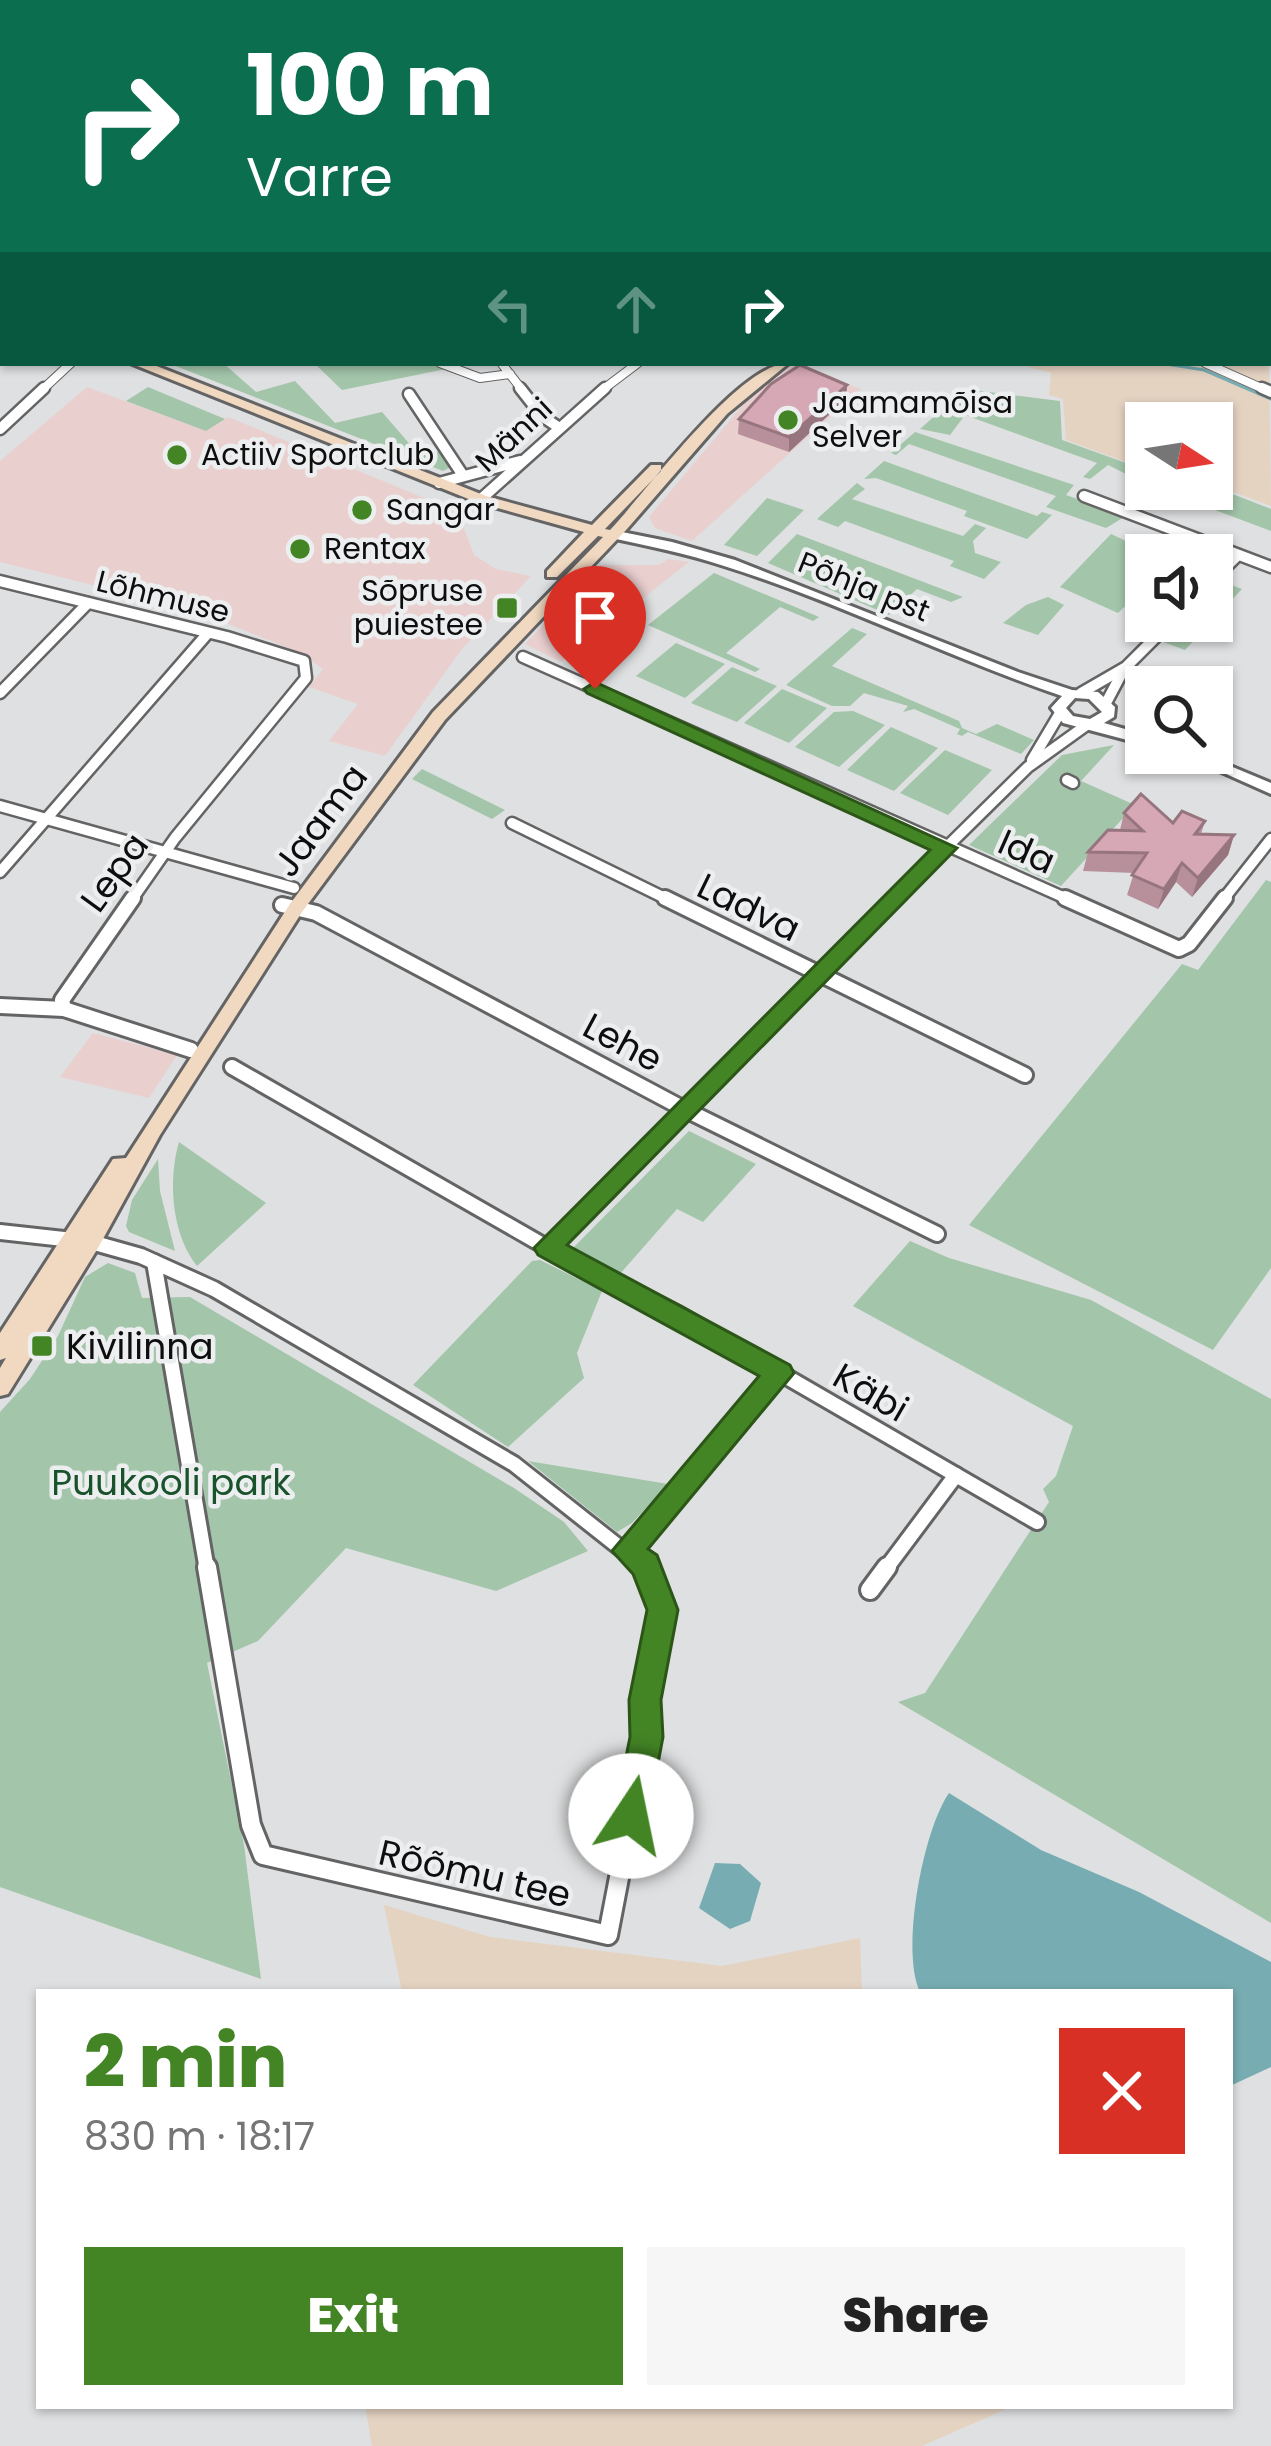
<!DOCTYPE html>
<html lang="en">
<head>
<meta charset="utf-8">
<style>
  body { margin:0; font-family:Poppins,sans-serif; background:#f6f6f6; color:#222; height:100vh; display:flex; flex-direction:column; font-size:45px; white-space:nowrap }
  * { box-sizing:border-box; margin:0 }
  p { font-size:39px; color:#767676 }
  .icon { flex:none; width:66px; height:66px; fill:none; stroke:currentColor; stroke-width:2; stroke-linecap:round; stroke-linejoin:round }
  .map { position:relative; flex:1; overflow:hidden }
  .drawer { position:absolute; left:36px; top:1989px; width:1197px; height:420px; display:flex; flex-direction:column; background:#fff; border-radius:0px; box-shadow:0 3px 9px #0004 }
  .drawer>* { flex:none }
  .banner { position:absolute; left:0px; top:0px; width:1272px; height:366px; box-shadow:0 3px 9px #0004; background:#0b6e4f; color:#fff; overflow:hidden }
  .needle { width:78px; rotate:102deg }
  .buttons { position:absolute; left:1125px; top:402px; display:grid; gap:24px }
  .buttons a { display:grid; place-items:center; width:108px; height:108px; border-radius:0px; background:#fff; box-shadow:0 3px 9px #0004; font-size:60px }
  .pin { position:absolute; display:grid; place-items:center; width:102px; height:102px; color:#fff; margin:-123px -51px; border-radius:50% 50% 50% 0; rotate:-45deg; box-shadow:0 0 12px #0007 }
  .pin .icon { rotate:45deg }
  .me { position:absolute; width:132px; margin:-66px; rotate:11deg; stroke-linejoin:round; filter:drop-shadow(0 0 9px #0008) }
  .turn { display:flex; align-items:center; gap:42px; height:252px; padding:0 48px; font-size:54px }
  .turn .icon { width:156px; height:156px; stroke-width:2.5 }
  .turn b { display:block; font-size:84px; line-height:102px }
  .lanes { display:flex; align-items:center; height:114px; padding:0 48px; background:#0003; justify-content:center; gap:60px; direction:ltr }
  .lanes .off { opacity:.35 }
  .round { display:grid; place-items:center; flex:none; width:126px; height:126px; border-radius:0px; background:#f6f6f6 }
  .summary { display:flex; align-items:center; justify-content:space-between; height:204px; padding:0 48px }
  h1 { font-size:72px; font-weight:800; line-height:90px; color:#438425 }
  .button { display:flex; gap:24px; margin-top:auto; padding:24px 48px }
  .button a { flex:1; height:138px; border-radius:0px; background:#438425; color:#fff; font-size:48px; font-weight:800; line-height:138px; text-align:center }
  .button a+a { background:#f6f6f6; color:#222 }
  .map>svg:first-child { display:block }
  .commercial { fill:#eacfcf }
  .industrial { fill:#e5d3c2 }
  .green { fill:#a3c5aa }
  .water { fill:#77adb2 }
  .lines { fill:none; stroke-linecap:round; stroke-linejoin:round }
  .stream { stroke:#77adb2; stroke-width:3 }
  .minor-far3-casing { stroke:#646465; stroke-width:10 }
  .minor-far2-casing { stroke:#646465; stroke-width:15 }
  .minor-far1-casing { stroke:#646465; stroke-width:20 }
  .minor-casing { stroke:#646465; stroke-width:24 }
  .tertiary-casing { stroke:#646465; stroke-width:6 }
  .secondary-casing { stroke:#646465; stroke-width:6 }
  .minor-far3 { stroke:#fff; stroke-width:8 }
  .minor-far2 { stroke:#fff; stroke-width:10 }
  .minor-far1 { stroke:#fff; stroke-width:14 }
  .minor { stroke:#fff; stroke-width:18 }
  .tertiary { fill:#fff; fill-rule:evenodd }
  .secondary { fill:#f1d9c1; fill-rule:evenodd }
  .wall { fill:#b8909c }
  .shaded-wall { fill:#96757f }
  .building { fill:#d6a7b5; stroke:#96757f; stroke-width:3 }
  .route { fill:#438425; stroke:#2c5618; stroke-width:3 }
  .poi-dot { fill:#438425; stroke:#edeeef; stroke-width:4.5 }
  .labels { text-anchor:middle; stroke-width:9; stroke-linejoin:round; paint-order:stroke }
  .far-poi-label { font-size:30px; fill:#0e0e0f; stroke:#edeeef; text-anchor:start }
  .far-street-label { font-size:30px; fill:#0e0e0f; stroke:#edeeef }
  .street-label { font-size:36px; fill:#0e0e0f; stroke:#edeeef }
  .poi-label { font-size:36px; fill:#0e0e0f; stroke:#edeeef; text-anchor:start }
  .park-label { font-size:36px; fill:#19532c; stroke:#edeeef }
</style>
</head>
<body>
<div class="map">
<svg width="1271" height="2446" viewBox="0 0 1271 2446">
  <rect width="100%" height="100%" fill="#dfe0e1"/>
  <g class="commercial">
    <path d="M792,365L861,389L692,541L655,528L649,517L747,400Z"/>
    <path d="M87,387L206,431L228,417L458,512L474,555L496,569L531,576L462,649L385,756L329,741L358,704L309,687L323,669L299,652L193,610L0,562V461Z"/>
    <path d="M668,559L689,562L561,662L525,644L601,565H659Z"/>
    <path d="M93,1033L177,1055L149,1098L60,1077Z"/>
  </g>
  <g class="industrial">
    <path d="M1269,349L1271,506L1212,484V423H1146V462H1126L1066,440L1063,399L1049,395L1051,373L1025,366L1269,363Z"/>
    <path d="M384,1905L490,1937L722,1966L860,1938L862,1992H402Z"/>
    <path d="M365,2406H1013L922,2446H372Z"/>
  </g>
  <g class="green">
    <path d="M168,363H223L256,392L295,381L335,423L382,412L420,456L444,450L453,466L443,471Z"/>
    <path d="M314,363H435L446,369L342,390Z"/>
    <path d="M148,387L225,419L206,431L126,401Z"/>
    <path d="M965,389L1060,401L1062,440L1126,463L1146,464V484L1108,465L1090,479L1083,477L1097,463L965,415L950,435L920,429Z"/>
    <path d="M915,432L1074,485L1066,495L1126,516L1106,528L1046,507L1056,496L909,444L896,455L891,453Z"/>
    <path d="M884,461L1037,516L1042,512L1052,515L1027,539L964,516L967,511L876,478L864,479Z"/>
    <path d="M857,483L865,489L852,499L963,536L975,524L986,528L973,541L975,553L1001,562L984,579L950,566L954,561L845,521L838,527L817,519Z"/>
    <path d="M1212,486L1271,509V531L1159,489Z"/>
    <path d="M767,498L804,510L757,556L724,545Z"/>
    <path d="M797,534L963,597L951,602L917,589L889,615L768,563Z"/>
    <path d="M1111,534L1156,555H1146V586L1118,613L1060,587Z"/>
    <path d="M714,573L819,617L813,621L780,607L726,653L760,669L755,672L648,625Z"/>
    <path d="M1221,581L1242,589L1185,650L1163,642L1183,621H1212V591Z"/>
    <path d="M1048,597L1064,605L1038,635L1003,623L1026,605Z"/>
    <path d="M852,628L867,634L832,666L959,721L962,728L976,734L997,724L1034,740L1021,754L968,732L962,736L957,734L960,729L914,709L903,712L908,706L864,693L850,706H832L786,685Z"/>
    <path d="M676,643L725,664L685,698L636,676Z"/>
    <path d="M732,667L777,686L737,722L691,703Z"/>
    <path d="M782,689L827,708L789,743L744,723Z"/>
    <path d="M853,711L885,725L839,767L795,747L834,712Z"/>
    <path d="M891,727L938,748L894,791L847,770Z"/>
    <path d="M1114,745L1081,781L1135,805L1061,886L969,845L1062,755Z"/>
    <path d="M945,750L992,770L948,815L900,793Z"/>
    <path d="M422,769L505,810L492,819L412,779Z"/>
    <path d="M1266,880L1271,882V1268L1213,1350L969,1225L1182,964L1198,970Z"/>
    <path d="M689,1131L756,1164L703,1222L677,1209L619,1275L572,1249Z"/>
    <path d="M179,1142L266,1203L197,1266C171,1234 168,1179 179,1142Z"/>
    <path d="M158,1159L160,1191L175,1251L129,1232L126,1226L132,1200Z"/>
    <path d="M910,1241L949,1258L1091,1300L1271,1399V1923L898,1702L925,1693L1049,1502L1043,1489L1056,1476L1073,1426L853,1306Z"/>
    <path d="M540,1260L602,1291L577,1353L584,1378L508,1447L413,1385L532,1261Z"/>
    <path d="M108,1263L135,1273L142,1298L190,1297L514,1488L564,1522L588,1551L496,1591L346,1548L258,1641L207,1663L244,1845L261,1979L0,1887V1412L30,1379L58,1336L85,1277Z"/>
    <path d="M528,1461L668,1484L632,1523L617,1532Z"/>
  </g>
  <g class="water">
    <path d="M949,1793L1041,1850L1139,1892L1271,1962V2067L1230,2086V1992H920C900,1951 923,1830 949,1793Z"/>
    <path d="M715,1863L740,1864L761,1883L750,1921L730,1929L699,1908Z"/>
  </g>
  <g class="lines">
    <path class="stream" d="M1160,363L1204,370L1271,399"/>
    <g class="minor-far3-casing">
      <g id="minor-far3">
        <path d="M485,0L489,3"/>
        <path d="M566,0L570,3"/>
        <path d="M651,0L657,3"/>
        <path d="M711,0L716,3"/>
        <path d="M912,0L918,3"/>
        <path d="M1079,0L1084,3"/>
        <path d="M1154,0L1158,3"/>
        <path d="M942,3L955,0"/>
        <path d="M0,231L3,235"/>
        <path d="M440,363L480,378L510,374"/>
        <path d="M1205,363L1268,391"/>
        <path d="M502,364L523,391"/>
        <path d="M41,391L71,363"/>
        <path d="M601,391L638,363"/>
      </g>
    </g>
    <g class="minor-far2-casing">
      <g id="minor-far2">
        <path d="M520,388L542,416L558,427"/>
        <path d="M1262,388L1271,392"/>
        <path d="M409,394L462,474"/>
        <path d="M0,429L44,388"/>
        <path d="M439,483L520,461"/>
        <path d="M1084,496L1271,567"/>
        <path d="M481,499L605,388"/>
        <path d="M0,581L227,637L304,661L306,678L175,838L131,901"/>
        <path d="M1212,581L1238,555"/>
        <path d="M523,657L1072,901"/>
        <path d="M0,693L88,603"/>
        <path d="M1081,693L1126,667L1172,621"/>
        <path d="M1106,703L1123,671"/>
        <path d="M1032,760L1060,713"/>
        <path d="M1067,780L1073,783"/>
        <path d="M0,806L294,888"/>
        <path d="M512,823L671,901"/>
        <path d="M0,872L208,633"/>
        <path d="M892,901L1028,767L1088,724"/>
        <path d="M1222,901L1271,839"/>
      </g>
    </g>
    <g class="minor-far1-casing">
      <g id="minor-far1">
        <path d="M133,898L62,1000L64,1009L191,1050"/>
        <path d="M665,898L1025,1075"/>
        <path d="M1065,898L1179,949L1189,944L1225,898"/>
        <path d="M282,905L316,913L684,1109L937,1234"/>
        <path d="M0,1006L64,1009"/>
        <path d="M232,1067L548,1248L895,898"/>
        <path d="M0,1232L91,1242L141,1256L214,1289L514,1464L648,1570"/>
        <path d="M548,1248L678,1314L1037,1522"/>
        <path d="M154,1262L207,1570"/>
        <path d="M628,1551L779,1373"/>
        <path d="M885,1570L956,1475"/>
      </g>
    </g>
    <g class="minor-casing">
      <g id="minor">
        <path d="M207,1567L251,1825L263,1855L608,1935L646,1737L645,1700L663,1610L647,1567"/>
        <path d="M870,1590L887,1567"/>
      </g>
    </g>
    <g class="tertiary-casing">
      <g id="tertiary">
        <path d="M3,101V107L0,108V102Z"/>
        <path d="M612,530L672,542L735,560L1018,672L1072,690L1098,692L1115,707L1114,717L1104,723L1146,735V745L1063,723L1051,708L1062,696C947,657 839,602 724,566C686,553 647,546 607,537V531ZM1075,698L1089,699L1102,712L1090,719L1073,716L1066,708Z"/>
        <path d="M1179,753H1199L1271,783V794Z"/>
      </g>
    </g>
    <g class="secondary-casing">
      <g id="secondary">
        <path d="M1242,0H1253L1255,3H1244Z"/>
        <rect x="1269" y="17" width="2" height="8"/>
        <path d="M1271,138V146L1269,147V139Z"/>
        <path d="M0,304L3,305V313L0,312Z"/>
        <path d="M130,363H149L486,496L592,525L651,465H661V471L605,529L610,530C646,492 740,363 789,363L727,414L627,529L445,720L302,912L160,1135L98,1248L8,1394L0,1396V1368L6,1358L0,1360V1333L113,1159L126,1158L290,904L433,712L603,537L598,536L557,577H547V571L584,532L476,502Z"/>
      </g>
    </g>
    <use href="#minor-far3" class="minor-far3"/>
    <use href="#minor-far2" class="minor-far2"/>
    <use href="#minor-far1" class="minor-far1"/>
    <use href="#minor" class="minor"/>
    <use href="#tertiary" class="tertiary"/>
    <use href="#secondary" class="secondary"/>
  </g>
  <g class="wall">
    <path d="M847,385L846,399L789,452L738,434L739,419Z"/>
    <path d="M1124,813L1173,823L1205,821L1201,834L1234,835L1228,855L1192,897L1176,882L1158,909L1127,895L1134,873L1083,871L1088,852L1120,830Z"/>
  </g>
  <g class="shaded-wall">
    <path d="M847,385L846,399L789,452V437Z"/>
    <path d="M1234,835L1228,855L1192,897L1198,878Z"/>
    <path d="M1182,863L1176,882L1158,909L1164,889Z"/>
  </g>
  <g class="building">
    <path d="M800,365L847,385L789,437L739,419L771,384Z"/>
    <path d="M1141,794L1173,823L1182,811L1205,821L1195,834L1234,835L1198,878L1182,863L1164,889L1132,875L1147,853L1088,852L1108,830L1143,831L1124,813Z"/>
  </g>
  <path class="route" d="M595,682L957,848L567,1245L790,1365L794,1373L648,1549L657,1555L678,1610L661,1700L663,1737L648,1816L643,1827L631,1832L619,1827L614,1816L630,1737L629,1700L647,1610L633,1574L612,1551L759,1376L538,1255L534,1248L930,850L587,693L584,689Z"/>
  <g class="poi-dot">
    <circle cx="788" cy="420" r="12"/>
    <circle cx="177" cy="455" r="12"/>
    <circle cx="362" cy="510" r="12"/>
    <circle cx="300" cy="549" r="12"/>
    <rect x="495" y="596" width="24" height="24" rx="6"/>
    <rect x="30" y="1334" width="24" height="24" rx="6"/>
  </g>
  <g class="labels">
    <g class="far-poi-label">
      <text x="812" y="413">Jaamamõisa<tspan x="812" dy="34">Selver</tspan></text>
      <text x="201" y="465">Actiiv Sportclub</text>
      <text x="386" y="520">Sangar</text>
      <text x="324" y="559">Rentax</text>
      <text x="483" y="601" text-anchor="end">Sõpruse<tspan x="483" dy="34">puiestee</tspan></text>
    </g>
    <g class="far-street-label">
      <text transform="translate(514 435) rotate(-43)" y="10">Männi</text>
      <text transform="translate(864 587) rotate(22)" y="10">Põhja pst</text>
      <text transform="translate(163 597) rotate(14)" y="10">Lõhmuse</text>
    </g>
    <g class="street-label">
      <text transform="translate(320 820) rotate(-53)" y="13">Jaama</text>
      <text transform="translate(1027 851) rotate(24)" y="13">Ida</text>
      <text transform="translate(114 872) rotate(-54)" y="13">Lepa</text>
      <text transform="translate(749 907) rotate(26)" y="13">Ladva</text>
      <text transform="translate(623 1042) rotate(28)" y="13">Lehe</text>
      <text transform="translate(871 1392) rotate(30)" y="13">Käbi</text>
      <text transform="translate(475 1873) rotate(13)" y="13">Rõõmu tee</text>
    </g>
    <g class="poi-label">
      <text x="66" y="1359">Kivilinna</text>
    </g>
    <g class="park-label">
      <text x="171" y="1495">Puukooli park</text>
    </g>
  </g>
</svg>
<div class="buttons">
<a><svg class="needle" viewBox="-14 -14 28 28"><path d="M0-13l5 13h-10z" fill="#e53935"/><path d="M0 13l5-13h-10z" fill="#767676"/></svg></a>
<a><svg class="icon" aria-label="sound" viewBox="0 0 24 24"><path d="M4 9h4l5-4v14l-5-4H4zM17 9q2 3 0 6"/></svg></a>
<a><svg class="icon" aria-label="search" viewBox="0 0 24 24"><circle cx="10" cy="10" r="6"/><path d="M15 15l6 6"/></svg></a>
</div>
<div class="pin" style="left:595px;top:689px;background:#d93025"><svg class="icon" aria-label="arrive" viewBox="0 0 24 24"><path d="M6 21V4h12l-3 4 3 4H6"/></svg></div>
<svg class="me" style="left:631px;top:1816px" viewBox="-20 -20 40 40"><circle r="19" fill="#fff"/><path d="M0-13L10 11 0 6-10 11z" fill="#438425"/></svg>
<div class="banner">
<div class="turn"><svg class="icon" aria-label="right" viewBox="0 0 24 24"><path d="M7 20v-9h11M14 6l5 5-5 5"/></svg><div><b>100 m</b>Varre</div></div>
<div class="lanes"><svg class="icon off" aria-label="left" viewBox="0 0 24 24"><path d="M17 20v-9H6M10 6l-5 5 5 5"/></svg><svg class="icon off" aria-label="ahead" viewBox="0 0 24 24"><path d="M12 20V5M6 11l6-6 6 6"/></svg><svg class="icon" aria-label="right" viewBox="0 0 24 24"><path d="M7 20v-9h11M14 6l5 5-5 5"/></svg></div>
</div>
<section class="drawer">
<div class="summary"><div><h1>2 min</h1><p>830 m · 18:17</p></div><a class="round" style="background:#d93025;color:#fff"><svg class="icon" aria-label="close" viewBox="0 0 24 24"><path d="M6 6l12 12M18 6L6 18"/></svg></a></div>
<div class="button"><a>Exit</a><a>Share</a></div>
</section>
</div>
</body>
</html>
